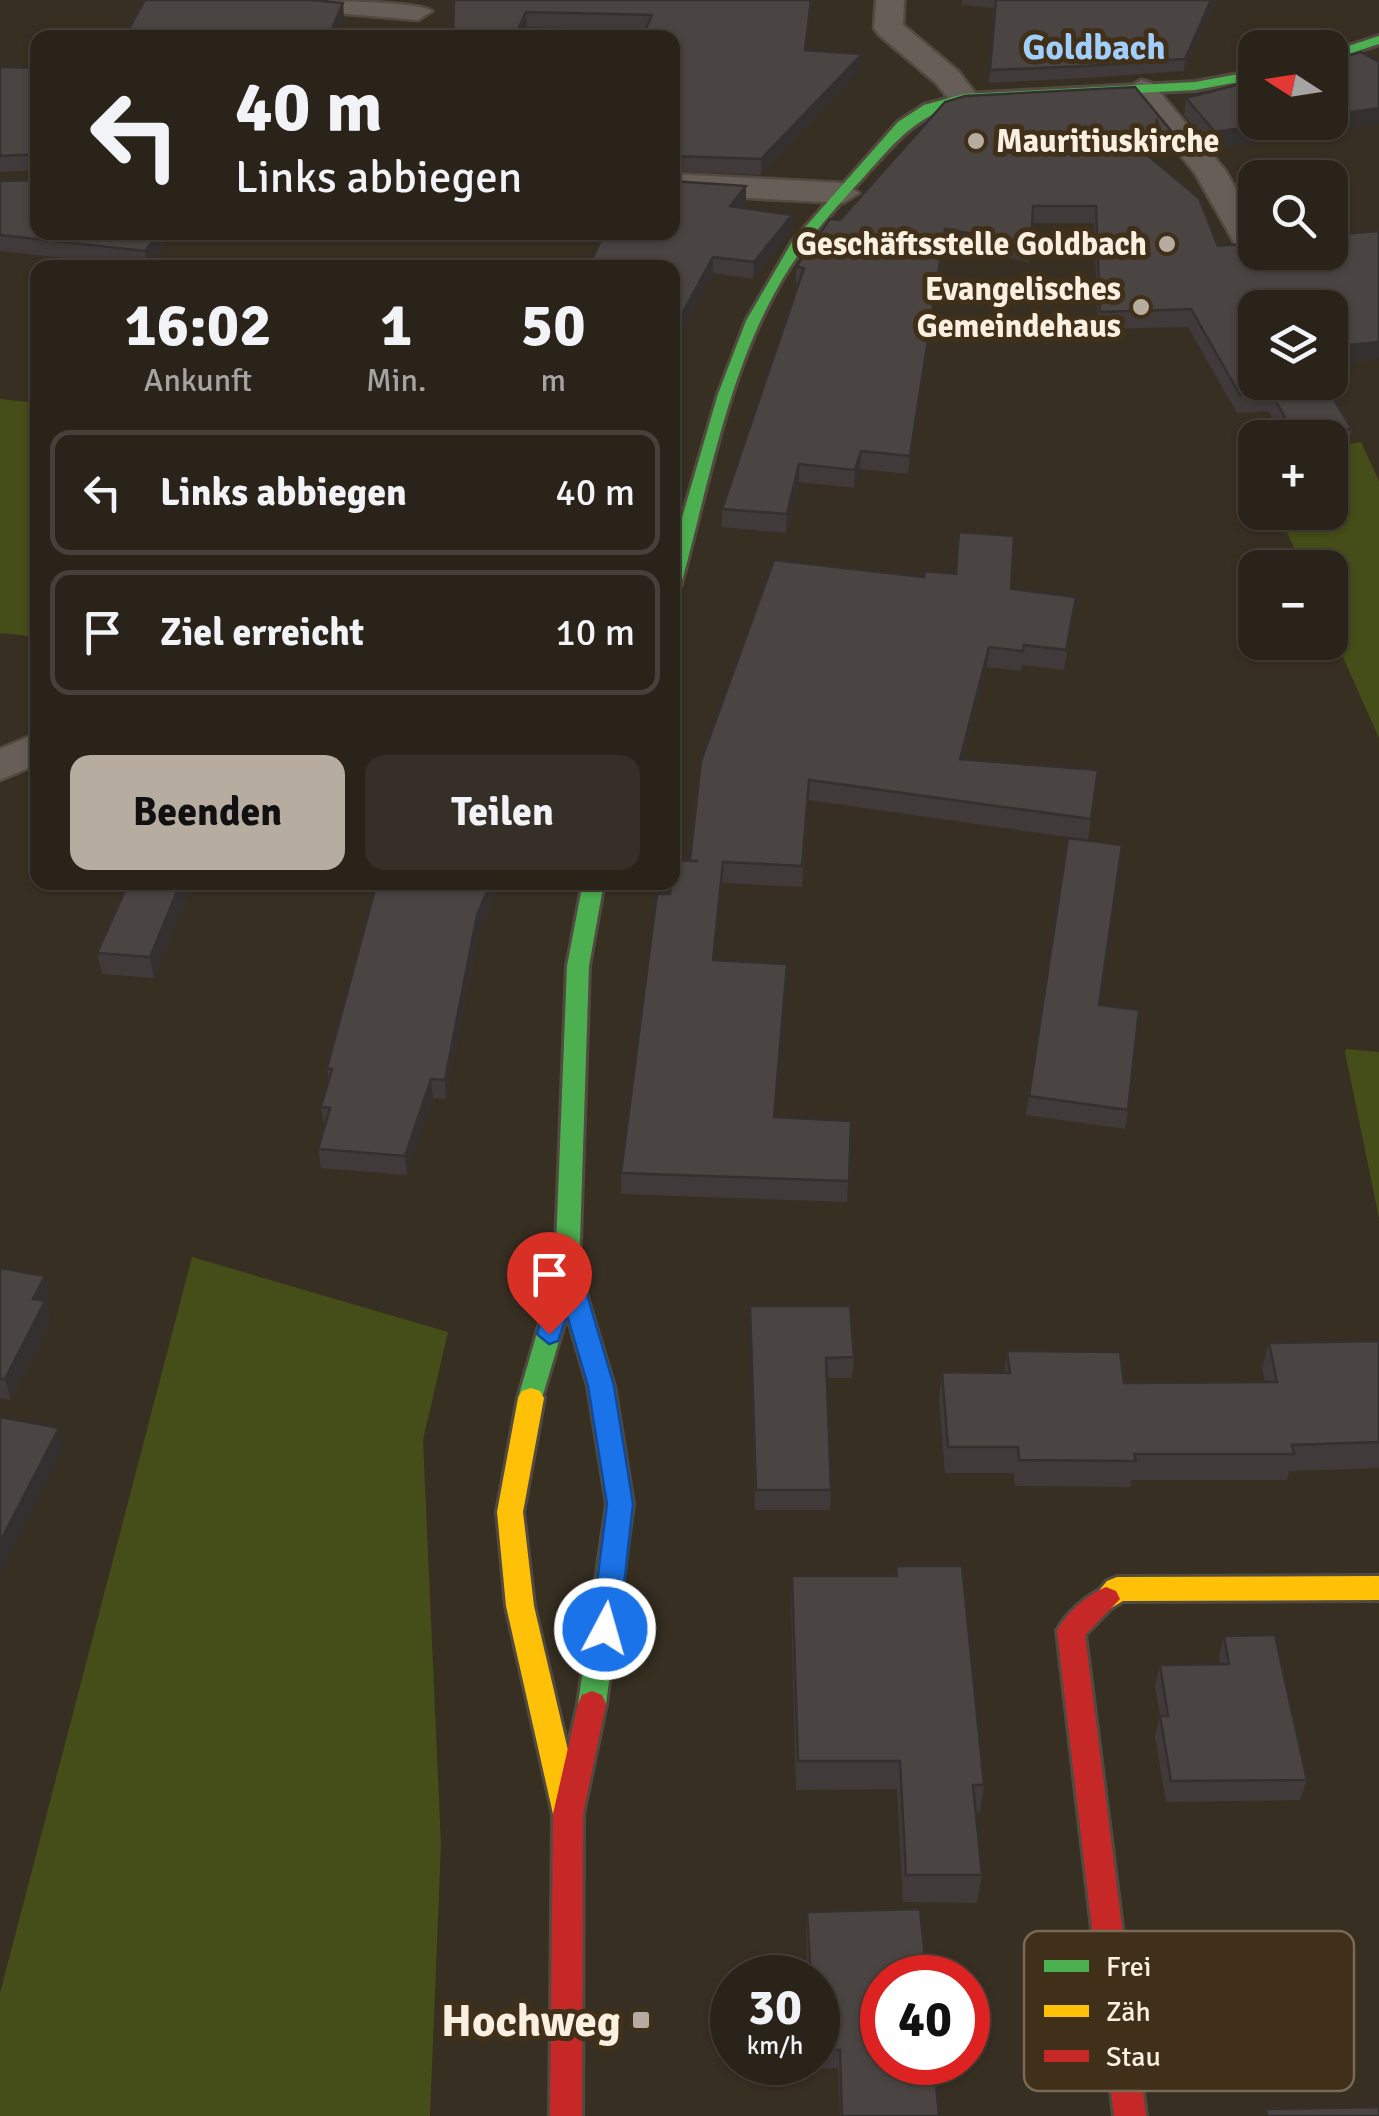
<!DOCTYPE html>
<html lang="de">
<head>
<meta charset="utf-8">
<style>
  body { margin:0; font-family:Signika,sans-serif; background:#352f27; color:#f1f3f6; height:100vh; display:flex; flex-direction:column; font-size:38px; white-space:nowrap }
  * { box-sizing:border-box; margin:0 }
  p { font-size:32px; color:#a5a4a2 }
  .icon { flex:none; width:55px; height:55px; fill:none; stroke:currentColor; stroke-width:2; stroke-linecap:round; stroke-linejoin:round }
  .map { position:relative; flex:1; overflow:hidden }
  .details { position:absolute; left:30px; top:260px; width:650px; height:630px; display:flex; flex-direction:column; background:#29231a; border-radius:20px; box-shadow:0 2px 8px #0004,0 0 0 2px #454039 }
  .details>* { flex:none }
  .guide { position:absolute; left:30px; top:30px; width:650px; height:210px; border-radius:20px; box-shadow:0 2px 8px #0004,0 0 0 2px #454039; background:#29231a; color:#f1f3f6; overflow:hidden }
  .needle { width:65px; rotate:282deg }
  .fabs { position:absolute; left:1238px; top:30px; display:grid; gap:20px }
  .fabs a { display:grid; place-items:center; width:110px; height:110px; border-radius:20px; background:#29231a; box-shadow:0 2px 8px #0004,0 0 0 2px #454039; font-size:50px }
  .speed { position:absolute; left:710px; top:1955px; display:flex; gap:20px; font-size:50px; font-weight:700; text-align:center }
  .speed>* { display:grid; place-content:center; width:130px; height:130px; border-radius:50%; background:#29231a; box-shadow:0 2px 8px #0004,0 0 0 2px #454039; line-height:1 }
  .speed small { font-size:25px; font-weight:400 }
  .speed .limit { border:15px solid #d22; background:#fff; color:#111 }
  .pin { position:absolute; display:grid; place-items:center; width:85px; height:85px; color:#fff; margin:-102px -42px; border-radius:50% 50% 50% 0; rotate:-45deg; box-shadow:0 0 10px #0007 }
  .pin .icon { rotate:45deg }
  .me { position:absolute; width:110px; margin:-55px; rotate:6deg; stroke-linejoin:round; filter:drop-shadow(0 0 8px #0008) }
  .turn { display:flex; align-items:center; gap:35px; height:210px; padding:0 40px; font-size:45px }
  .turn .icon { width:130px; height:130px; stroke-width:2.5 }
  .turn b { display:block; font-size:70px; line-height:85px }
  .eta { display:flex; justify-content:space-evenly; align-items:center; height:170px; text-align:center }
  .eta b { font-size:60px; font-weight:700; line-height:70px }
  .primary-button { display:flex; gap:20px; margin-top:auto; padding:20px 40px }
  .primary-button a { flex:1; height:115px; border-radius:20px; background:#b6ac9f; color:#111; font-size:40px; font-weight:700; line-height:115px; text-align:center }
  .primary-button a+a { background:#352f27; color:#f1f3f6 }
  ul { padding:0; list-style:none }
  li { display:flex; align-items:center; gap:30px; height:125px; margin:0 20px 15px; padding:0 20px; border:5px solid #454039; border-radius:20px }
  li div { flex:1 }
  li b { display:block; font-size:38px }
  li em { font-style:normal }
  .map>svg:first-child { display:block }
  .green { fill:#454d18 }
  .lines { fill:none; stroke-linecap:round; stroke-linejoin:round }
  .street-casing { stroke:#524a40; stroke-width:5 }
  .fast-casing { stroke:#524a40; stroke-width:6 }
  .slow-casing { stroke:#524a40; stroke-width:6 }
  .jam-casing { stroke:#524a40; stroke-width:6 }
  .street { fill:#675f57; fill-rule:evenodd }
  .fast { fill:#4caf50; fill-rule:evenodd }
  .slow { fill:#ffc107; fill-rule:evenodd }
  .jam { fill:#c62828; fill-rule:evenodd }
  .wall { fill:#403b3a }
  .shaded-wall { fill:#34302f }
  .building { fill:#4a4543; stroke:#34302f; stroke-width:2.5 }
  .route { fill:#1a73e8; stroke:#114b97; stroke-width:2.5 }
  .poi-dot { fill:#b6ac9f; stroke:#403019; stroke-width:4 }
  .labels { text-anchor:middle; stroke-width:10; stroke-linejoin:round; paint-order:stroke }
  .far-poi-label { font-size:32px; font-weight:bold; fill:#faf0e2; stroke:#403019; text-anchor:end }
  .far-quarter-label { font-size:35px; font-weight:bold; fill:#a2cefc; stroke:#403019 }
  .near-poi-label { font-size:45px; font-weight:bold; fill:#faf0e2; stroke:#403019; text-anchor:end }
  .key { fill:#403019; stroke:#786a55; stroke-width:2.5 }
  .key-label { font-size:28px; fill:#faf0e2 }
</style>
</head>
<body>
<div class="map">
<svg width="1379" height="2116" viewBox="0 0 1379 2116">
  <rect width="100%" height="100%" fill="#372f22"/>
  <g class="green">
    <path d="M0,399L37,403L38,608L30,636L0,633Z"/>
    <path d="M1361,442L1379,481V738L1330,628V568L1303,567L1278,513L1330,512V447Z"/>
    <path d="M1346,1049L1379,1052V1218L1345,1052Z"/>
    <path d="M192,1257L448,1332L423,1440L441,1845L430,2116H0V1993Z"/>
  </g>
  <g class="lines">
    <g class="street-casing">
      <g id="street">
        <path d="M264,0C294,0 416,0 432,11L418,20L278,8Z"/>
        <path d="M876,0H904L903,25L958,71L979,98L975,104H953L936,83L878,34L874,28Z"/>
        <path d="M1141,80L1152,83L1225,170L1255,222V252H1268L1266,256H1242L1195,173L1126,89Z"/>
        <path d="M672,174L843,183L859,193L843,203L672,194Z"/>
        <path d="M38,733V764L0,780V749Z"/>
      </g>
    </g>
    <g class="fast-casing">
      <g id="fast">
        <path d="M1379,36V44L1330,60V52Z"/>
        <path d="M1255,71V79L1195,90L965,102C915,116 897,140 863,178C837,206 811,235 790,267C730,360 710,479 681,585L672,590V552L718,394L746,321L792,242L898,122L924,105L964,94L1195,82Z"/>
        <path d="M583,882H604L589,966L579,1271L614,1386L633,1504L606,1704L602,1713L592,1717L582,1713L578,1704L607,1504L588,1386L567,1314L540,1405L531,1408L522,1405L518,1398L555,1271L567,966Z"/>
      </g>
    </g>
    <g class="slow-casing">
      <g id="slow">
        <path d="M531,1388L540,1391L544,1398L523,1512L534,1606L583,1814L578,1823L568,1827L558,1823L553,1814L506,1606L497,1512L518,1398L522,1391Z"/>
        <path d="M1379,1576V1600L1123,1601L1106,1611L1096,1607L1092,1599L1107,1581L1117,1577Z"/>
      </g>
    </g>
    <g class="jam-casing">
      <g id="jam">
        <path d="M1106,1587L1116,1591L1120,1599L1085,1635L1146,2116H1114L1057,1631C1065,1614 1088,1594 1106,1587Z"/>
        <path d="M592,1691L602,1695L606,1704L583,1814L582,2116H550L553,1814L578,1704L582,1695Z"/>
      </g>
    </g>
    <use href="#street" class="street"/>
    <use href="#fast" class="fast"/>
    <use href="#slow" class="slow"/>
    <use href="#jam" class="jam"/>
  </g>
  <g class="wall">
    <path d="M454,0H812L806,50L862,54L861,69L761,175L672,171V38L645,30L527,27Z"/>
    <path d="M962,0H1215L1184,71L1086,78L989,83L996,8L961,5Z"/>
    <path d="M0,67L38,68V170L0,172Z"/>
    <path d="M1255,80L1212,149L1184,115L1186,98Z"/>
    <path d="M1135,87L1177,138L1175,154L1159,157L1155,137L1147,155L1218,246L1379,231V359L1330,365L1255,308L1352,429L1348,447L1330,449V438H1283L1268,411L1237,413L1188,327L1098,329L1094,223H1032L1029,262L943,246L908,474L860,469L854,488L799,482L786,533L722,527V509L799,285H796V267L840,220Z"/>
    <path d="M0,181L175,232L147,267L0,251Z"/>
    <path d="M746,186V202L741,208L792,215L791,231L753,279L713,273L684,327L672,357V268L603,236L564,232H672Z"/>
    <path d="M1011,589L1073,616L1064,670L1022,665L1021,671L987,667L963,759L1098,770L1088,840L808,800L802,887L722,883L714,961L787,964L775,1117L851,1121L847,1202L621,1194V1173L670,894L690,861Z"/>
    <path d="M1068,838L1099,1005L1128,1110L1125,1129L1026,1115Z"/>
    <path d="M129,882H194L154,978L102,974L97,953Z"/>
    <path d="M498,887L479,934L446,1099L433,1098L407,1175L321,1168L318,1149L324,1126L321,1107L329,1082L327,1068Z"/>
    <path d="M0,1268L50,1297L46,1305L51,1322L11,1400L0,1398Z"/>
    <path d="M750,1306L854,1357L852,1378H827L831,1490L830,1510H755Z"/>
    <path d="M1379,1341V1468L1289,1471L1287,1480H1132L1130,1487L1015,1486L1014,1473H945L939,1398L942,1372L1004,1373L1007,1351L1124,1383L1265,1382L1262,1369L1269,1343Z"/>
    <path d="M896,1566L984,1785L980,1813H976L982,1875L977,1903L903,1902L897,1789L796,1790L791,1605L792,1576H895Z"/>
    <path d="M1224,1636L1307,1780L1300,1800L1166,1802L1155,1737L1160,1716L1155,1686L1160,1665L1220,1664L1219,1657Z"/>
    <path d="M807,1912L939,2116H840L838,2068L813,2069V2062H818V1978H808L806,1931Z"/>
  </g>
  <g class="shaded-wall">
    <path d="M1211,0H1215L1184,71L1185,59Z"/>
    <path d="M343,3L344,17L336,38H328Z"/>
    <path d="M526,12L527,27L522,38H514Z"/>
    <path d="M862,54L861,69L761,175V159Z"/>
    <path d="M1379,108V124L1212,149L1215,132L1281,122H1330V115Z"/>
    <path d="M1157,121L1155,137L1145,159L1134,144Z"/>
    <path d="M1177,138L1175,154L1159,157L1161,140Z"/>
    <path d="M746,186V202L730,222V206Z"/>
    <path d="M792,215L791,231L753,279L754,262Z"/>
    <path d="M945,229L943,246L908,474L910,456Z"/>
    <path d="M160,232H175L147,267L145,251Z"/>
    <path d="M713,257V273L684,327L672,357V340L684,310Z"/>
    <path d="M1379,342V359L1330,365V347Z"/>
    <path d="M861,451L860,469L854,488L855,470Z"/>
    <path d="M799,464V482L786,533L787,514Z"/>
    <path d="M989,647L987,667L958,779L960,759Z"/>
    <path d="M723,862L722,883L712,981L713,960Z"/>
    <path d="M181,882H194L154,978L150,957Z"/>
    <path d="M491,882H498V887L479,934L446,1099L445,1080L477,915Z"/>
    <path d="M787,964V985L774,1138V1117Z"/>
    <path d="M431,1079L433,1098L407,1175L405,1156Z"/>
    <path d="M45,1276L50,1297L46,1305L51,1322L11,1400L5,1379L33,1299Z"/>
    <path d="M59,1428L64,1448L0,1575V1542Z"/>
  </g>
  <g class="building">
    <path d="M145,0H313L343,3L328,38H124Z"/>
    <path d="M454,0H811L805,50L862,54L761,159L672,156V38H642L652,15L526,12L514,38H453Z"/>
    <path d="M996,0H1211L1185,59L1087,66L990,70Z"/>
    <path d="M1361,52L1379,62V108L1330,115V61Z"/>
    <path d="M0,67L38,68V154L0,156Z"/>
    <path d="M1255,80V122H1281L1215,132L1186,98Z"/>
    <path d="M1135,87L1177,138L1161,140L1157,121L1147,142L1134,144L1199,198L1218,246L1255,243V252H1330V235L1379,231V342L1330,347V308H1255V382H1323L1352,429L1294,433L1271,393L1240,395L1191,309L1100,312L1096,206H1033L1031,244L945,229L910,456L861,451L855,470L799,464L787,514L722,509L804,268L796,267L830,219L840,220L945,102L965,96Z"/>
    <path d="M38,180V232H160L145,251L0,235V181Z"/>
    <path d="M672,181L746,186L730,206L792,215L754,262L713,257L684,310L672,340V268H588L605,232H672Z"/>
    <path d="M959,532L1014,536L1011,589L1076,597L1066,650L1024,645L1023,651L989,647L960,759L1098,770L1091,819L809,780L802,866L723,862L713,960L787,964L774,1117L851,1121L849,1181L621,1173L657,894H670L671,882H672L674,860L698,861H690L701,761L774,560L924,577L925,571L956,574Z"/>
    <path d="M1068,838L1122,845L1099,1005L1139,1010L1128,1110L1029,1096Z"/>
    <path d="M129,882H181L150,957L97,953Z"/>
    <path d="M377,882H491L477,915L445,1080L431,1079L405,1156L318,1149L330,1108L321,1107L332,1069L327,1068Z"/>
    <path d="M0,1268L45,1276L33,1299L45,1301L5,1379H0Z"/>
    <path d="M750,1306H850L854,1357L826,1358L831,1490H756Z"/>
    <path d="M1379,1341V1442L1292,1445L1294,1454H1134L1136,1461L1019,1460L1018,1447H948L942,1372L1010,1373L1007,1351L1120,1352L1124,1383L1277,1382L1269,1343Z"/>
    <path d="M0,1417L59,1428L0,1542Z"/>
    <path d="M896,1566H962L984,1785H973L982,1875H906L900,1761H798L792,1576H897Z"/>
    <path d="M1275,1635L1307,1780L1171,1781L1160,1716H1168L1160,1665L1229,1664L1224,1636Z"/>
    <path d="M920,1909L927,1978H882V2062H934L939,2116H842L840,2050H818V1978H811L807,1912Z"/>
    <path d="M1379,2107V2116H1267L1266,2109Z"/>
  </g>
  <path class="route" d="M567,1262L580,1271L614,1386L633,1504L619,1629L615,1638L605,1641L595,1638L591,1629L607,1504L588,1386L567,1315L558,1341L549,1344L537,1334L555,1271Z"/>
  <g class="poi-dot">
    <circle cx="976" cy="141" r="10"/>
    <circle cx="1167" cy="244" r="10"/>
    <circle cx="1141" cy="307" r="10"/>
    <rect x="631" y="2010" width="20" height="20" rx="5"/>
  </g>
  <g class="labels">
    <g class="far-poi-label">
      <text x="996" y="152" text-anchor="start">Mauritiuskirche</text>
      <text x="1147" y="255">Geschäftsstelle Goldbach</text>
      <text x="1121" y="300">Evangelisches<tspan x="1121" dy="37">Gemeindehaus</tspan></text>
    </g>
    <g class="far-quarter-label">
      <text x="1094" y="59">Goldbach</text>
    </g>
    <g class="near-poi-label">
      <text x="621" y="2036">Hochweg</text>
    </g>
  </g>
  <rect x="1024" y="1931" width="330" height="160" rx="15" class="key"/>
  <rect x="1044" y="1960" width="45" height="12" fill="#4caf50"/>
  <rect x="1044" y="2005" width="45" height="12" fill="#ffc107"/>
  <rect x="1044" y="2050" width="45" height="12" fill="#c62828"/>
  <g class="key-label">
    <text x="1106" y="1976">Frei</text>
    <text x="1106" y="2021">Zäh</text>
    <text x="1106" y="2066">Stau</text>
  </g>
</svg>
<div class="fabs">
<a><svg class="needle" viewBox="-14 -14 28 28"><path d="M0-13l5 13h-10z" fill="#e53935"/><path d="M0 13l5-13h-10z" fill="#a5a4a2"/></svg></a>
<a><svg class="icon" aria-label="search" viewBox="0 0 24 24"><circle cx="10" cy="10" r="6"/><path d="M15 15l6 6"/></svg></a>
<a><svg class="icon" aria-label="layers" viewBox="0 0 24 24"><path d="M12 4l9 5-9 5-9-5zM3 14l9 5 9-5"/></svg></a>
<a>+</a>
<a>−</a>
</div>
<div class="speed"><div>30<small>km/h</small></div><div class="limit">40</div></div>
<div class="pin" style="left:549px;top:1334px;background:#d93025"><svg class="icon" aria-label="arrive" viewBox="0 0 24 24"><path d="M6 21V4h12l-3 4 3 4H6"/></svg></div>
<svg class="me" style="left:605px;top:1629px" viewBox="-20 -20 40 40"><circle r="17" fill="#1a73e8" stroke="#fff" stroke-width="3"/><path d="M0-11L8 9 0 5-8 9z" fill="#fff"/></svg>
<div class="guide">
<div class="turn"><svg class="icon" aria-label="left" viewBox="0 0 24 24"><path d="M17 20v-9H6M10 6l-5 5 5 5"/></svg><div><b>40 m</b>Links abbiegen</div></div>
</div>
<section class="details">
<div class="eta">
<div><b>16:02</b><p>Ankunft</p></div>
<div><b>1</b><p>Min.</p></div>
<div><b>50</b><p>m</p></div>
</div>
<ul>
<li><svg class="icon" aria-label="left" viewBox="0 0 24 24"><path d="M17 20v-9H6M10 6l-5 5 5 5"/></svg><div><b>Links abbiegen</b></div><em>40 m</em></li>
<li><svg class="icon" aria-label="arrive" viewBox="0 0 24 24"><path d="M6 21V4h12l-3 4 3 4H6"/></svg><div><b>Ziel erreicht</b></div><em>10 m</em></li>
</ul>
<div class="primary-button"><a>Beenden</a><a>Teilen</a></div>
</section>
</div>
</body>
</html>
